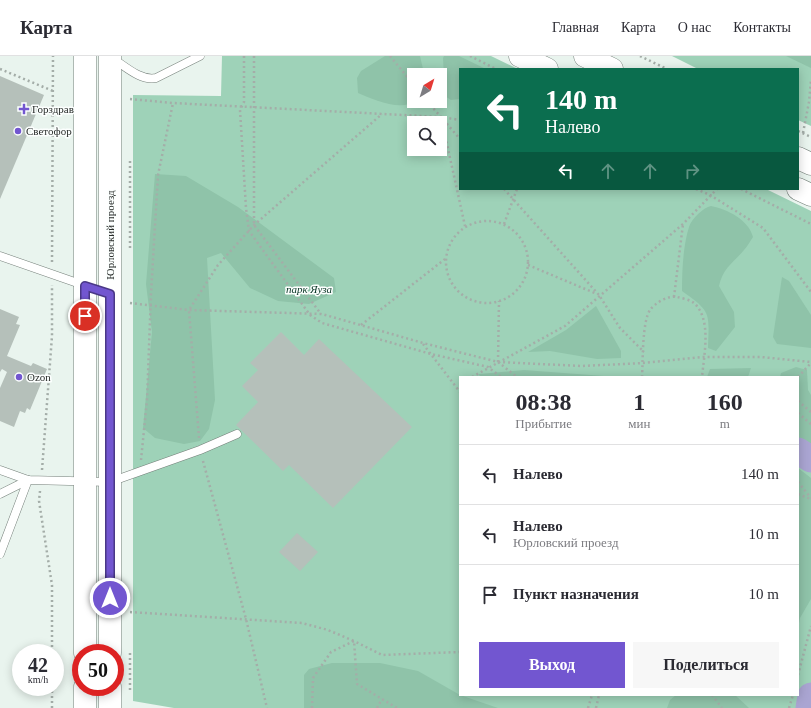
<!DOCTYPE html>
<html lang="ru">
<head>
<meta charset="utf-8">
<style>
  body { margin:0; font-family:Georgia,serif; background:#f7f7f7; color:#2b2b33; height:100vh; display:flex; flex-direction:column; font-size:15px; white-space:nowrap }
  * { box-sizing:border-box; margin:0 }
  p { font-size:13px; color:#7c7c81 }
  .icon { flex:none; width:22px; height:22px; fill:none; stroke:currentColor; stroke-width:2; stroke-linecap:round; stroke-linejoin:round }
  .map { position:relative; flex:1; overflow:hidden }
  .sheet { position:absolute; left:459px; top:320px; width:340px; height:320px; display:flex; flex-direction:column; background:#fff; border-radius:0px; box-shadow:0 2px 10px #0003 }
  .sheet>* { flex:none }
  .guide { position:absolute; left:459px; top:12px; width:340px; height:122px; border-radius:0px; box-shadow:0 2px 10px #0003; background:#0b6e4f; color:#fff; overflow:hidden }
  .needle { width:26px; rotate:38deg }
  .tools { position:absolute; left:407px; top:12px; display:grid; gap:8px }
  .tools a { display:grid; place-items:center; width:40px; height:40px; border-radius:0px; background:#fff; box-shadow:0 2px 10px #0003; font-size:20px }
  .speed { position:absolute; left:12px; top:588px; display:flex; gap:8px; font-size:20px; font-weight:700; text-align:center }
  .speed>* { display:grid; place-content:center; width:52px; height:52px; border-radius:50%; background:#fff; box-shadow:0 2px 10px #0003; line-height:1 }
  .speed small { font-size:10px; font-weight:400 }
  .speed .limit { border:6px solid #d22; background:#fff; color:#111 }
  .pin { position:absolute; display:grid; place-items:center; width:34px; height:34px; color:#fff; margin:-17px; border:2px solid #fff; border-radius:50%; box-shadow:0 1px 4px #0007 }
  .me { position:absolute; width:44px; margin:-22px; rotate:0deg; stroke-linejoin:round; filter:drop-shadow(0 0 3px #0008) }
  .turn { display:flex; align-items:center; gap:14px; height:84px; padding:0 20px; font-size:18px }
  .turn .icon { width:52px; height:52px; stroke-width:2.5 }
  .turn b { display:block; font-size:28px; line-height:34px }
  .lanes { display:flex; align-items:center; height:38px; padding:0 20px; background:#0003; justify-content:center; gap:20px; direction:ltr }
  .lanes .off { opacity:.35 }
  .eta { display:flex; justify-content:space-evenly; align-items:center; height:68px; text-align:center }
  .eta b { font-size:24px; font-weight:800; line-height:28px }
  .button { display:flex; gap:8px; margin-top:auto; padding:8px 20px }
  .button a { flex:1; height:46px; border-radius:0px; background:#7256d0; color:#fff; font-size:16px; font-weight:800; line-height:46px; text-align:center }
  .button a+a { background:#f7f7f7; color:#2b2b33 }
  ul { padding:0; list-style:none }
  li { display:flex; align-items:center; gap:12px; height:60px; padding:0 20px; border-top:1px solid #e1e1e2 }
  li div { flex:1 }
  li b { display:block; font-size:15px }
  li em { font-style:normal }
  header { display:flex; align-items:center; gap:24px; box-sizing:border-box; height:56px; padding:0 20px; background:#fff; border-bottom:1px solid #e1e1e2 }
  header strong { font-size:19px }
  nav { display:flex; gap:22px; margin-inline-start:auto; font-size:14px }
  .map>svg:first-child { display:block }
  .green { fill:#9ed2b8; fill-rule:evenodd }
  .forest { fill:#8fc3a9 }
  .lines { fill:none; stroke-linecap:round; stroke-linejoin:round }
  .river { stroke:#aaa5d2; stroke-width:27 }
  .building { fill:#b5c0ba }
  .lane-casing { stroke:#747f79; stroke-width:9 }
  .secondary-casing { stroke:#747f79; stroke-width:23 }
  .path { stroke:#a4ada8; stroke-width:2.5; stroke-dasharray:2 3; stroke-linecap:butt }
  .lane { stroke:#fff; stroke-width:8 }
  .secondary { stroke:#fff; stroke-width:22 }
  .route-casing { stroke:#4a3887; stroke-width:10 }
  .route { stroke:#7256d0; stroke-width:7 }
  .poi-dot { fill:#7256d0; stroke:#fcfffe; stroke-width:1.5 }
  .labels { text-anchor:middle; stroke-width:3; stroke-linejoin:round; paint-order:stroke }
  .poi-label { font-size:11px; fill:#292d2b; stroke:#fcfffe; text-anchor:start }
  .street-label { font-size:11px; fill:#292d2b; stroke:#fcfffe }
  .park-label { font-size:11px; font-style:italic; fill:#053322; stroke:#fcfffe }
</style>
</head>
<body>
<header>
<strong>Карта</strong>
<nav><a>Главная</a><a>Карта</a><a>О нас</a><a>Контакты</a></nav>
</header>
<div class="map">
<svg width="811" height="652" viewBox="0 0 811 652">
  <rect width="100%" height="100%" fill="#e9f4ee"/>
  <g class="green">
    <path d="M222,0H491L518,13H460V133H766L811,155V652H174L133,645V39L221,40ZM414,19H440V45H414ZM414,67H440V93H414ZM460,321H798V639H460Z"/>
    <path d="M672,0H811V70L798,64V13H698Z"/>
  </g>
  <g class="forest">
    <path d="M385,0H420L423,13L422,19H414V45H415C401,56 372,43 358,37L357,22L361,15Z"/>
    <path d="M444,0H459L486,13H460V43L451,44L445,40L443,2Z"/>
    <path d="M786,0H811V12Z"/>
    <path d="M155,118L186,120L238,151L334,222L336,236L309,248L278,245L250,232L221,197L207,202L215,344L209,373L200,385L184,388L155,382L143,372L152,276L146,228Z"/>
    <path d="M711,150C727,153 749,164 753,181C750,185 748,190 744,194C733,207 723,212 719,230L734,256L735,271L716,295L708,292C709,257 712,256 682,235C682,215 683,190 689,171C692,162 703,152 711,150Z"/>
    <path d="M782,221L789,225L811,259V292L777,288L773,281Z"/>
    <path d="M596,250L621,295V302L597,303L550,295L528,296L566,274Z"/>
    <path d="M796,311L807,314L808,334L811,339V392L798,382V321H780L781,317Z"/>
    <path d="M751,312L748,321H707L710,313Z"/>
    <path d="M524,314L617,321H480L479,318Z"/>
    <path d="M798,412L811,422V543L800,562L798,572Z"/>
    <path d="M332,607H380L418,615L460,639L498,652H304V619L309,613Z"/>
    <path d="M676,639H735L749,652H667L670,644Z"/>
  </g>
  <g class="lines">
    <g class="river">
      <path d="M798,395L811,403"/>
      <path d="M809,652L811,640"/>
    </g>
  </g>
  <g class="building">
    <path d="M0,20L44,39L0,143Z"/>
    <path d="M0,253L19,261L16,268L20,269L7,300L31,310L33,307L47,313L30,354L27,352L25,357L20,355L14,371L0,365V332L7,316L2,313L0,316Z"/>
    <path d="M281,276L304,299L319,283L412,371L333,452L289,409L283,415L236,369L258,346L242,330L258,314L250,307Z"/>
    <path d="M297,477L318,496L300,515L279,496Z"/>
  </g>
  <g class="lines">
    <g class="lane-casing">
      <g id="lane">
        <path d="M112,2C125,10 140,25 156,22L200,0"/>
        <path d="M0,200L109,238"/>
        <path d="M0,414L28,424L110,426L200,394L237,378"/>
        <path d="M0,438L28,424"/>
        <path d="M0,498L28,424"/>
      </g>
    </g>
    <g class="secondary-casing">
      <g id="secondary">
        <path d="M520,0L547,13"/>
        <path d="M585,0L612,13"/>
        <path d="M798,102L811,108"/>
        <path d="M798,133L811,139"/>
        <path d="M85,597V0"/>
        <path d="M110,597V0"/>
        <path d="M85,652V631"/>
        <path d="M110,652V631"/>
      </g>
    </g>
    <g class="path">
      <path d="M244,0V46L240,54L246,152L249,175L310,259L322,267L431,298L488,311L501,321"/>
      <path d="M254,0V169L321,258"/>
      <path d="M390,0L414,29"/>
      <path d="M470,0L496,13"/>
      <path d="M640,0L667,13"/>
      <path d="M0,13L53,35"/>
      <path d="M130,43L173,47L441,61L460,64"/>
      <path d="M427,45L460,83"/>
      <path d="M441,61L465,170"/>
      <path d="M798,75L811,81"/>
      <path d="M803,77L809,46L811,24"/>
      <path d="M504,133L599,239L620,272L644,296"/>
      <path d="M696,133L710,139L763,172L811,236"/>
      <path d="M741,133L811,168"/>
      <circle cx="487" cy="206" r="41"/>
      <path d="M504,168L517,133"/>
      <path d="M130,192V103"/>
      <path d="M52,206L53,0"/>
      <path d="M528,209L597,238"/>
      <path d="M674,241L683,168"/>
      <path d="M130,247L189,254L322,258L423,287L498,306L582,310L643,307L703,301H761L811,306"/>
      <path d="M361,269L445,203"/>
      <path d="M423,288L460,336"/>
      <path d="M498,306L499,245"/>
      <path d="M498,306L517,321"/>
      <path d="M472,321L565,270L683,168L717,133"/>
      <path d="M642,321C643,305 642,266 650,254C655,247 668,239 677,241C682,242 690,244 694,247C712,263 704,299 702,321"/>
      <path d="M798,321L811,307"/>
      <path d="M798,345L811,356"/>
      <path d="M798,357L811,368"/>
      <path d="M199,382L189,254L218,209L254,169L382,58"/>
      <path d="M141,404L147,344L151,238L158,119L173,47"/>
      <path d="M203,405L246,563L267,652"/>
      <path d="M42,414L52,280V229"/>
      <path d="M798,426L811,442"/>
      <path d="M40,435L39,445L52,529V597"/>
      <path d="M798,438L811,443"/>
      <path d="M130,556L302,567L328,574L354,585L357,628L397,652"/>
      <path d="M798,619L811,570"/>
      <path d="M130,634V595"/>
      <path d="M712,639L722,652"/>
      <path d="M52,652V631"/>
      <path d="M312,652L313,622L331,596L354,585L382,599L460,596"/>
      <path d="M377,652L382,643"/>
      <path d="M588,652L592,639"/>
      <path d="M596,652L599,639"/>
      <path d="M789,652L793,639"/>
    </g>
    <use href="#lane" class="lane"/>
    <use href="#secondary" class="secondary"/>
  </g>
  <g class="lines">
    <g class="route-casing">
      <path id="route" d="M85,260V230L110,238V542"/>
    </g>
    <use href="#route" class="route"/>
  </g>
  <g class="poi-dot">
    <path d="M22 47h4v4h4v4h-4v4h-4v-4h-4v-4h4z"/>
    <circle cx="18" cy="75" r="4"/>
    <circle cx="19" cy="321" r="4"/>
  </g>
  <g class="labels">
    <g class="poi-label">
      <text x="32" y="57">Горздрав</text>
      <text x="26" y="79">Светофор</text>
      <text x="27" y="325">Ozon</text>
    </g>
    <g class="street-label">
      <text transform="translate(110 179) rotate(-90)" y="4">Юрловский проезд</text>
    </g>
    <g class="park-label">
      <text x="309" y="237">парк Яуза</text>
    </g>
  </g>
</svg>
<div class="tools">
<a><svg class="needle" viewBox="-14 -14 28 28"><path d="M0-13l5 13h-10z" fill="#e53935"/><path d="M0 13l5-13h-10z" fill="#7c7c81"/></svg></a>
<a><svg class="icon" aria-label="search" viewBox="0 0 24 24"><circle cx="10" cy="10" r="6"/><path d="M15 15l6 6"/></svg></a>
</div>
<div class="speed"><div>42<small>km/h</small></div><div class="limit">50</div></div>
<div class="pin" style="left:85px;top:260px;background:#d93025"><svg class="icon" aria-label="arrive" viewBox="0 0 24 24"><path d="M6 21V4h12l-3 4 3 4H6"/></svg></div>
<svg class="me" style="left:110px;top:542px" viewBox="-20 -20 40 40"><circle r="17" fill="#7256d0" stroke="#fff" stroke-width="3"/><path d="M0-11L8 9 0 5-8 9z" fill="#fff"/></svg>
<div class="guide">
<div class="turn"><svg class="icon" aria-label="left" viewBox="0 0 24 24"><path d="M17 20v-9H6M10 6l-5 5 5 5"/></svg><div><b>140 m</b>Налево</div></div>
<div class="lanes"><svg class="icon" aria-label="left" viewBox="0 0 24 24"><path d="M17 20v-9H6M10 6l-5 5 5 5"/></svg><svg class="icon off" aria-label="ahead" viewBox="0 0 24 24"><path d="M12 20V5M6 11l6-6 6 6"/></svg><svg class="icon off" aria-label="ahead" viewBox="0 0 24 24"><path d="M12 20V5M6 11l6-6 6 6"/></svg><svg class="icon off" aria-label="right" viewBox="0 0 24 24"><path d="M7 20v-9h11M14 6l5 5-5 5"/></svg></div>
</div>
<section class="sheet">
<div class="eta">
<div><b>08:38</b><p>Прибытие</p></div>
<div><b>1</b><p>мин</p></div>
<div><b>160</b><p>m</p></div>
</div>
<ul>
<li><svg class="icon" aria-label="left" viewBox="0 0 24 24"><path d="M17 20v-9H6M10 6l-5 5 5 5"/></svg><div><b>Налево</b></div><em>140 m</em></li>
<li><svg class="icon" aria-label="left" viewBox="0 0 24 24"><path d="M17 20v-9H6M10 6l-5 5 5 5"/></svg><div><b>Налево</b><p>Юрловский проезд</p></div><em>10 m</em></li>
<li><svg class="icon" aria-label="arrive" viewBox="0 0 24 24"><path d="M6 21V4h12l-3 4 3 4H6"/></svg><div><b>Пункт назначения</b></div><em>10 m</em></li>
</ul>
<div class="button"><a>Выход</a><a>Поделиться</a></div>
</section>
</div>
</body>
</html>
